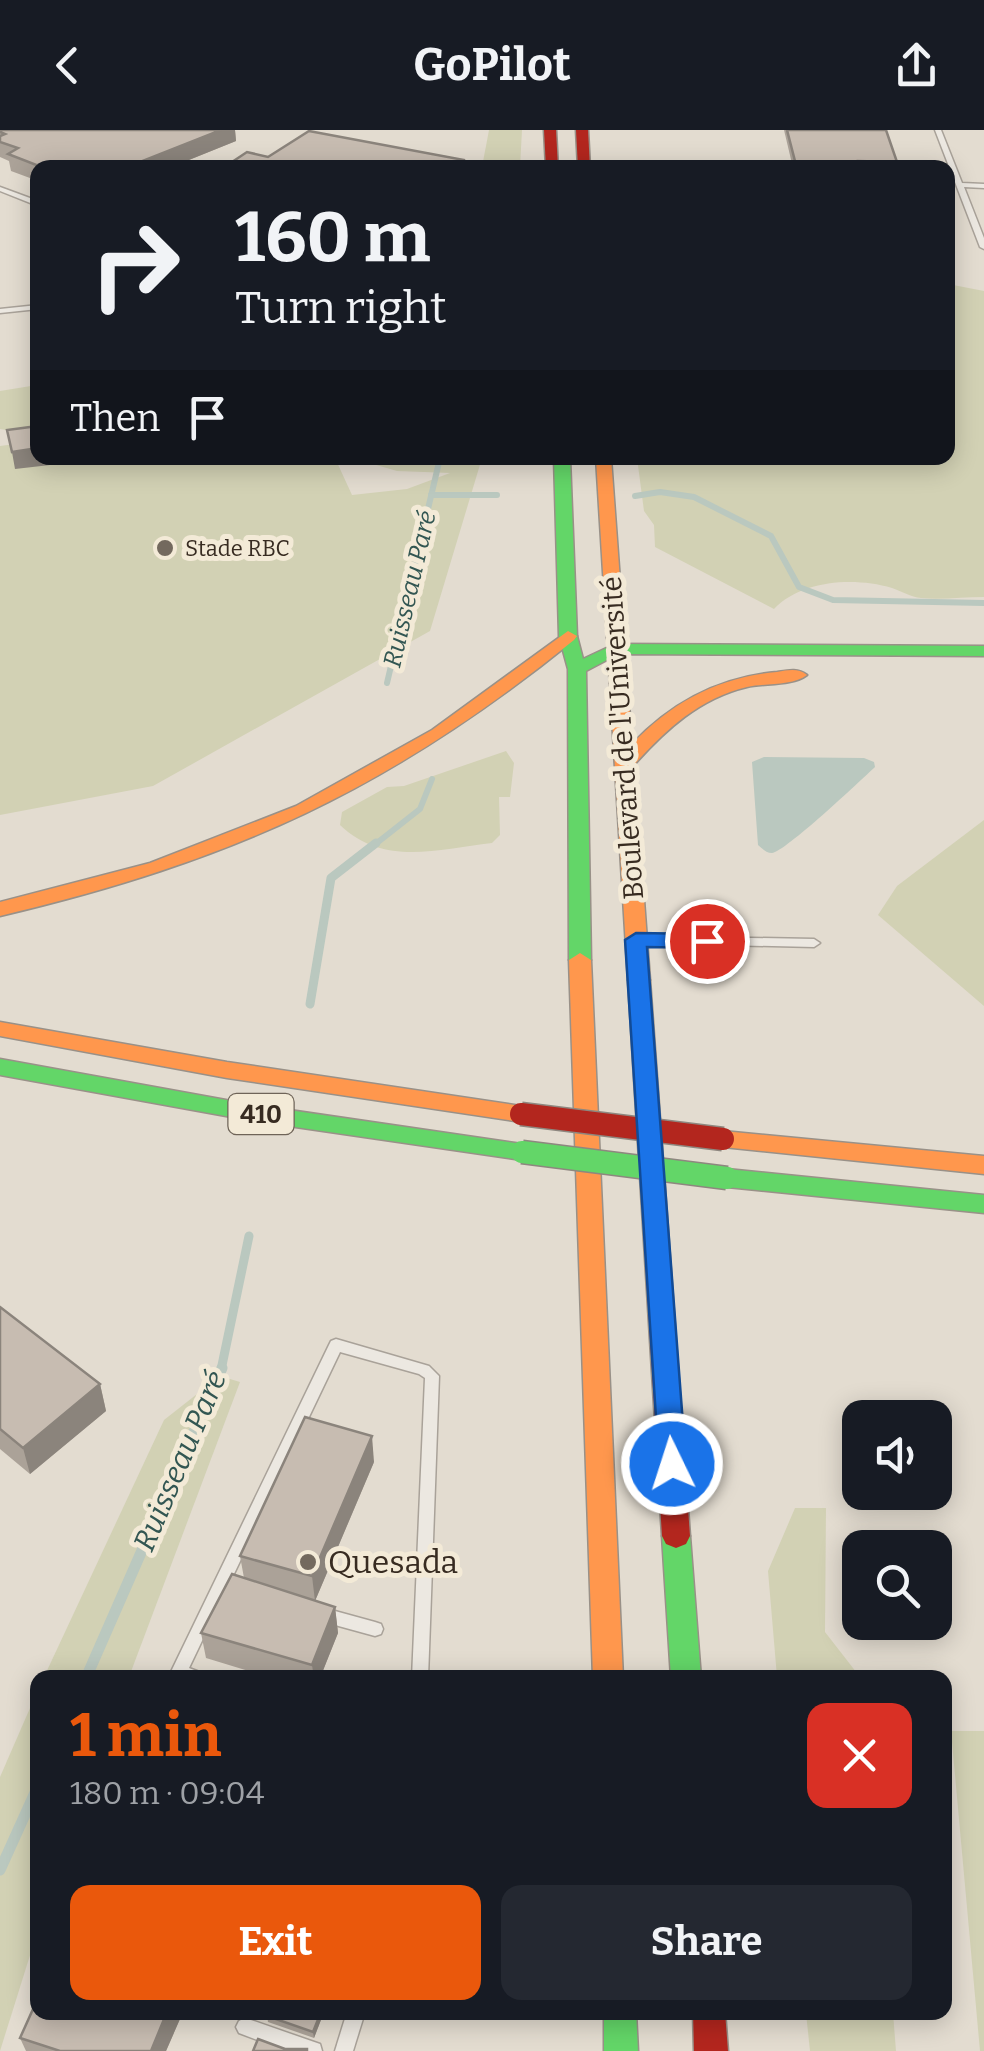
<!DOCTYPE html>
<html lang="en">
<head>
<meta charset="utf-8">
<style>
  body { margin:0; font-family:Bitter,serif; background:#242831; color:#f1f3f6; height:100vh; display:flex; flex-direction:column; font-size:38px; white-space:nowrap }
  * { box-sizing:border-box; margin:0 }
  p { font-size:32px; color:#9ea1a6 }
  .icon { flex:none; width:55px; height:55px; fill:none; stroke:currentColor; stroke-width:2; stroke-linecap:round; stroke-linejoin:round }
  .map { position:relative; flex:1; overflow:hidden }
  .side { position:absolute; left:30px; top:1540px; width:922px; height:350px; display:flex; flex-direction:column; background:#171b24; border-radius:20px; box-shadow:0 5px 25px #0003 }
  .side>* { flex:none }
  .guide { position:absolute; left:30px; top:30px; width:925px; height:305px; border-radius:20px; box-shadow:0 5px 25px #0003; background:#171b24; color:#f1f3f6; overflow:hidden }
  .buttons { position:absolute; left:842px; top:1270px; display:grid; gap:20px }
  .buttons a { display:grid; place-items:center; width:110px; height:110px; border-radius:20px; background:#171b24; box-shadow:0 5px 25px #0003; font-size:50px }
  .pin { position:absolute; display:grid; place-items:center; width:85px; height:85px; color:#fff; margin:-42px; border:5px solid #fff; border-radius:50%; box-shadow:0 2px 10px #0007 }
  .me { position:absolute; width:110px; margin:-55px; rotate:356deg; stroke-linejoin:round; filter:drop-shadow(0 0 8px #0008) }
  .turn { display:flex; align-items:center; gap:35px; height:210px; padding:0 40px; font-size:45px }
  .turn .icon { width:130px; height:130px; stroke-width:2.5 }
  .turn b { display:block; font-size:70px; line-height:85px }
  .then { display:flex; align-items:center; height:95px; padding:0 40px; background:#0003; gap:20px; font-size:38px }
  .round { display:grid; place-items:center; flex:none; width:105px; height:105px; border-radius:20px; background:#242831 }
  .summary { display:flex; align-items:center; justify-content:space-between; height:170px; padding:0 40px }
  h1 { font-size:60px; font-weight:700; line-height:75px; color:#ea580c }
  .action { display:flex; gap:20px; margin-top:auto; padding:20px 40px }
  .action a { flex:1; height:115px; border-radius:20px; background:#ea580c; color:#fff; font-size:40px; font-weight:700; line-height:115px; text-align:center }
  .action a+a { background:#242831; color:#f1f3f6 }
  header { display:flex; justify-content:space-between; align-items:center; height:130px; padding:0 40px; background:#171b24; font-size:45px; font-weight:700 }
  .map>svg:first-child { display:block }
  .green { fill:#d2d1b4 }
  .water { fill:#bac8bf }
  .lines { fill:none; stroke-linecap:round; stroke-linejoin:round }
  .stream-far2 { stroke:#bac8bf; stroke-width:6 }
  .stream-far1 { stroke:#bac8bf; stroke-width:9 }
  .stream { stroke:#bac8bf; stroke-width:11 }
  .lane-casing { stroke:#a9a299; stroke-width:3 }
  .fast-casing { stroke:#999188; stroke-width:3 }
  .slow-casing { stroke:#999188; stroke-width:3 }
  .jam-casing { stroke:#999188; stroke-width:3 }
  .lane { fill:#ece8e1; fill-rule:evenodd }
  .fast { fill:#63d668; fill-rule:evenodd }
  .slow { fill:#ff974d; fill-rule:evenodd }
  .jam { fill:#b3261e; fill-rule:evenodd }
  .fast-bridge-casing { stroke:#8e877f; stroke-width:25; stroke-linecap:butt }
  .jam-bridge-casing { stroke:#8e877f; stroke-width:25; stroke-linecap:butt }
  .fast-bridge { stroke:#63d668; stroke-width:22 }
  .jam-bridge { stroke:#b3261e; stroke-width:22 }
  .wall { fill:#aba298 }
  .shaded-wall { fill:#8b847c }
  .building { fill:#c7bcb1; stroke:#8b847c; stroke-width:2.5 }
  .route { fill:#1a73e8; stroke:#114b97; stroke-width:2.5 }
  .poi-dot { fill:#73695e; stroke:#f3ead7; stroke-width:4 }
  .labels { text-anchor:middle; stroke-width:10; stroke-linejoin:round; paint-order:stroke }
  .far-poi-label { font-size:22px; fill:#372b21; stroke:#f3ead7; text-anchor:start }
  .far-water-label { font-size:25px; font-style:italic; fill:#325652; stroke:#f3ead7 }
  .shield { fill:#f3ead7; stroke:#6f6458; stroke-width:2.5 }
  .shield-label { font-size:25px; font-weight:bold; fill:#372b21 }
  .street-label { font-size:28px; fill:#372b21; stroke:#f3ead7 }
  .water-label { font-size:30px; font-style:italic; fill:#325652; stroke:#f3ead7 }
  .near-poi-label { font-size:32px; fill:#372b21; stroke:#f3ead7; text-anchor:start }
</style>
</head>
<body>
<header><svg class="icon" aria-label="back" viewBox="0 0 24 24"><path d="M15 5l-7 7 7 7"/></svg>GoPilot<svg class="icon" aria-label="share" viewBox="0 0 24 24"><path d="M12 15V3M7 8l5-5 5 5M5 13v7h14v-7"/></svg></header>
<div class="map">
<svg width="984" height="1921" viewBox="0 0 984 1921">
  <rect width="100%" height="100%" fill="#e3dcd0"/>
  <g class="green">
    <path d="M489,0H522L520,37H482Z"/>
    <path d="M948,154L984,161V467C964,467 941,470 921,468C911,467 901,461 892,458C854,447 802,450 774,479L655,417L654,395L644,381L637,328H948Z"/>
    <path d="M37,255V305L0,299V261Z"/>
    <path d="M37,311L38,328H335L352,365L407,359L450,343L397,341L352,328H482L430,501L153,656L0,685V316Z"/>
    <path d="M506,621L514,633L510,667H499L500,705L492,713C437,719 384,737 340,695L342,682L387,657L404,656Z"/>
    <path d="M984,690V876L878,785L897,756Z"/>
    <path d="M220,1246L240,1252L129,1547H44L164,1290Z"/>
    <path d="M795,1378H826L825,1502L860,1547H777L768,1441Z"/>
    <path d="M37,1562V1803L0,1921V1647Z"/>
    <path d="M951,1601H984V1921H980Z"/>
    <path d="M806,1883H893L896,1921H810Z"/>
  </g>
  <path class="water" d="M764,627L864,628L874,632L875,637C860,651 785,722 772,723C766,723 763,719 758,715L752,632Z"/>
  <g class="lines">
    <g class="stream-far2">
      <path d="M431,365H497"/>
      <path d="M635,366L660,362L694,367L771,406L799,457L833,470L984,473"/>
      <path d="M387,553L440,328"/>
      <path d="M373,716L420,679L432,649"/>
    </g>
    <g class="stream-far1">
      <path d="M310,874L331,748L376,713"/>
      <path d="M221,1240L249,1106"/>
    </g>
    <g class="stream">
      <path d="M86,1548L222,1238"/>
      <path d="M0,1740L38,1656"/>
    </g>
    <g class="lane-casing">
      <g id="lane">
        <path d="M935,0H941L962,53L984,54V58L964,57L984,108V119L980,117Z"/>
        <path d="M0,57L38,71V76L0,61Z"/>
        <path d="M38,175V179L0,183V179Z"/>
        <path d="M637,806L814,809L820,813L814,817L633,813L631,810Z"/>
        <path d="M336,1209L429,1236L439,1246L428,1548H412L425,1248L419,1244L340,1222L189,1538L202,1543L204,1548H168L329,1215L331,1211Z"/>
        <path d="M324,1478L375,1492L381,1494L383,1499L381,1504L375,1506L324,1492L318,1490L316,1485L318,1480Z"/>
        <path d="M347,1882H365L353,1921H335Z"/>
        <path d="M245,1888L320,1914L322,1921H287L239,1903L236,1897L239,1891Z"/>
      </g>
    </g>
    <g class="fast-casing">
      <g id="fast">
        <path d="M554,328H570L577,506L583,529L615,514L984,516V526L618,524L586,541L591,830L580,837L569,830L568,539L559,506Z"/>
        <path d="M0,929L248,974L522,1014L530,1016L534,1022L530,1028L522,1030L248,990L0,945Z"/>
        <path d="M727,1039L984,1065V1083L727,1057L719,1054L715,1048L719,1042Z"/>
        <path d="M676,1394L686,1398L690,1406L701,1548H671L662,1406L666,1398Z"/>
        <path d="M604,1882H636L638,1921H604Z"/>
      </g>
    </g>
    <g class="slow-casing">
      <g id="slow">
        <path d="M596,328H611L632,614C672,572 719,547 777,542C789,540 798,538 807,545C793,556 765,553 747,557C700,568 665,600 634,635L650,850L639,857L628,850Z"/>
        <path d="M568,501L577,506L574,510C389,660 232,731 0,786V772L150,733L296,676L432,600Z"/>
        <path d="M580,823L591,830L623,1548H593L569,830Z"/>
        <path d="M0,892L227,932L521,976L532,984L521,992L227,948L0,906Z"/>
        <path d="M723,1001L984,1026V1044L723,1017L711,1009Z"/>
      </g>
    </g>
    <g class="jam-casing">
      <g id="jam">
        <path d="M544,0H556L558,38H546Z"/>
        <path d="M576,0H588L590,38H578Z"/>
        <path d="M639,843L650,850L690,1406L686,1414L676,1418L666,1414L662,1406L628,850Z"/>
        <path d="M693,1882H725L728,1921H694Z"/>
      </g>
    </g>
    <use href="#lane" class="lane"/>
    <use href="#fast" class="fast"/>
    <use href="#slow" class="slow"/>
    <use href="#jam" class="jam"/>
    <g class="fast-bridge-casing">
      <path id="fast-bridge" d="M522,1022L727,1048"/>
    </g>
    <g class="jam-bridge-casing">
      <path id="jam-bridge" d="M521,984L723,1009"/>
    </g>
    <use href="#fast-bridge" class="fast-bridge"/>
    <use href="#jam-bridge" class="jam-bridge"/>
  </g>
  <g class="wall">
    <path d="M0,0H235L236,11L169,38H38V51L11,41L9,31L0,27Z"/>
    <path d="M784,0H886L897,32L896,38H793Z"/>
    <path d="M0,1177L100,1254L106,1281L30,1344L0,1319Z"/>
    <path d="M374,1332L315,1471L335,1477L338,1503L320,1548H272L206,1528L201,1503L244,1448L240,1426Z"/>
    <path d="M38,1882H183L166,1921H26L20,1908Z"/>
    <path d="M324,1882L314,1908L268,1892L267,1886Z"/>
  </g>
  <g class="shaded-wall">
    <path d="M221,0H235L236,11L169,38H125Z"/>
    <path d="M38,318V328H49L50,335L15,339L12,322Z"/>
    <path d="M100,1254L106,1281L30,1344L23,1318Z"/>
    <path d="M372,1306L374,1332L315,1471L312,1446Z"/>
    <path d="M335,1477L338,1503L320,1548H314L312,1535Z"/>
    <path d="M167,1882H183L166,1921H151Z"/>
    <path d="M321,1882H324L314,1908L313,1902Z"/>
  </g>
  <g class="building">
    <path d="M0,0H221L125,38H44L8,24L18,18L0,12V6L5,4L0,2Z"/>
    <path d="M787,0H886L897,32L858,31L859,38H837L835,32L795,31Z"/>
    <path d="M309,1L464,30V38H223L247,22L268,27Z"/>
    <path d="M38,296V318L12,322L7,300Z"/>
    <path d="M0,1177L100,1254L23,1318L0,1299Z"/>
    <path d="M305,1287L372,1306L312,1446L240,1426Z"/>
    <path d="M232,1444L335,1477L312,1535L201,1503Z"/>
    <path d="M38,1868V1882H167L151,1921H60L20,1908Z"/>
    <path d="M268,1882H321L313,1902L267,1886Z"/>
    <path d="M258,1909L285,1919H307V1921H253Z"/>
  </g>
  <path class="route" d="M636,803L707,804L718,811L707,818L647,817L686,1334L682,1342L672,1345L663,1342L659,1334L625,810Z"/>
  <g class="poi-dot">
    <circle cx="165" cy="418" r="10"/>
    <circle cx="308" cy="1432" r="10"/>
  </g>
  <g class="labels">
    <g class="far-poi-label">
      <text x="185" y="426">Stade RBC</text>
    </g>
    <g class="far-water-label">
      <text transform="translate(409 459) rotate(-77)" y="9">Ruisseau Paré</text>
    </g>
    <rect class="shield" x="228.5" y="964" width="65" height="40" rx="8"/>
    <g class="shield-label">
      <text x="261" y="993">410</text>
    </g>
    <g class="street-label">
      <text transform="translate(622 608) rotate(-94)" y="10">Boulevard de l'Université</text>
    </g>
    <g class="water-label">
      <text transform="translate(180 1331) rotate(-67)" y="10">Ruisseau Paré</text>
    </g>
    <g class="near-poi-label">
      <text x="328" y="1443">Quesada</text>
    </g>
  </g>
</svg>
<div class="buttons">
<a><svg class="icon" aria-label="sound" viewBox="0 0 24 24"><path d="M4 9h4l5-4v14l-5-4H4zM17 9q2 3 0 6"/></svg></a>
<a><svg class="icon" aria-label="search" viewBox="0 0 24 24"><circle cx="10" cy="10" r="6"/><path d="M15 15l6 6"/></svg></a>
</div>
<div class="pin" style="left:707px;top:811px;background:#d93025"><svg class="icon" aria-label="arrive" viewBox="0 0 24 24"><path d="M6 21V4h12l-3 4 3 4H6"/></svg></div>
<svg class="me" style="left:672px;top:1334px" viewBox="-20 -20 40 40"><circle r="17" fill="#1a73e8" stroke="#fff" stroke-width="3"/><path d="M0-11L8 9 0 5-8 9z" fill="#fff"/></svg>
<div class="guide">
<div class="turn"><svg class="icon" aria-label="right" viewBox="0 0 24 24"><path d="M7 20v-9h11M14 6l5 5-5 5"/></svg><div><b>160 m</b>Turn right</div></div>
<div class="then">Then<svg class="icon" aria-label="arrive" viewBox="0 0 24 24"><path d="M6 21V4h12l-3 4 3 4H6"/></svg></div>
</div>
<section class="side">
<div class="summary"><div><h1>1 min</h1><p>180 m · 09:04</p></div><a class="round" style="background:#d93025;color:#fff"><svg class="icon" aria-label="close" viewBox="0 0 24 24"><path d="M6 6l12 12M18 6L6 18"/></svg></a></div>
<div class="action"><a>Exit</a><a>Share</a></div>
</section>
</div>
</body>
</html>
